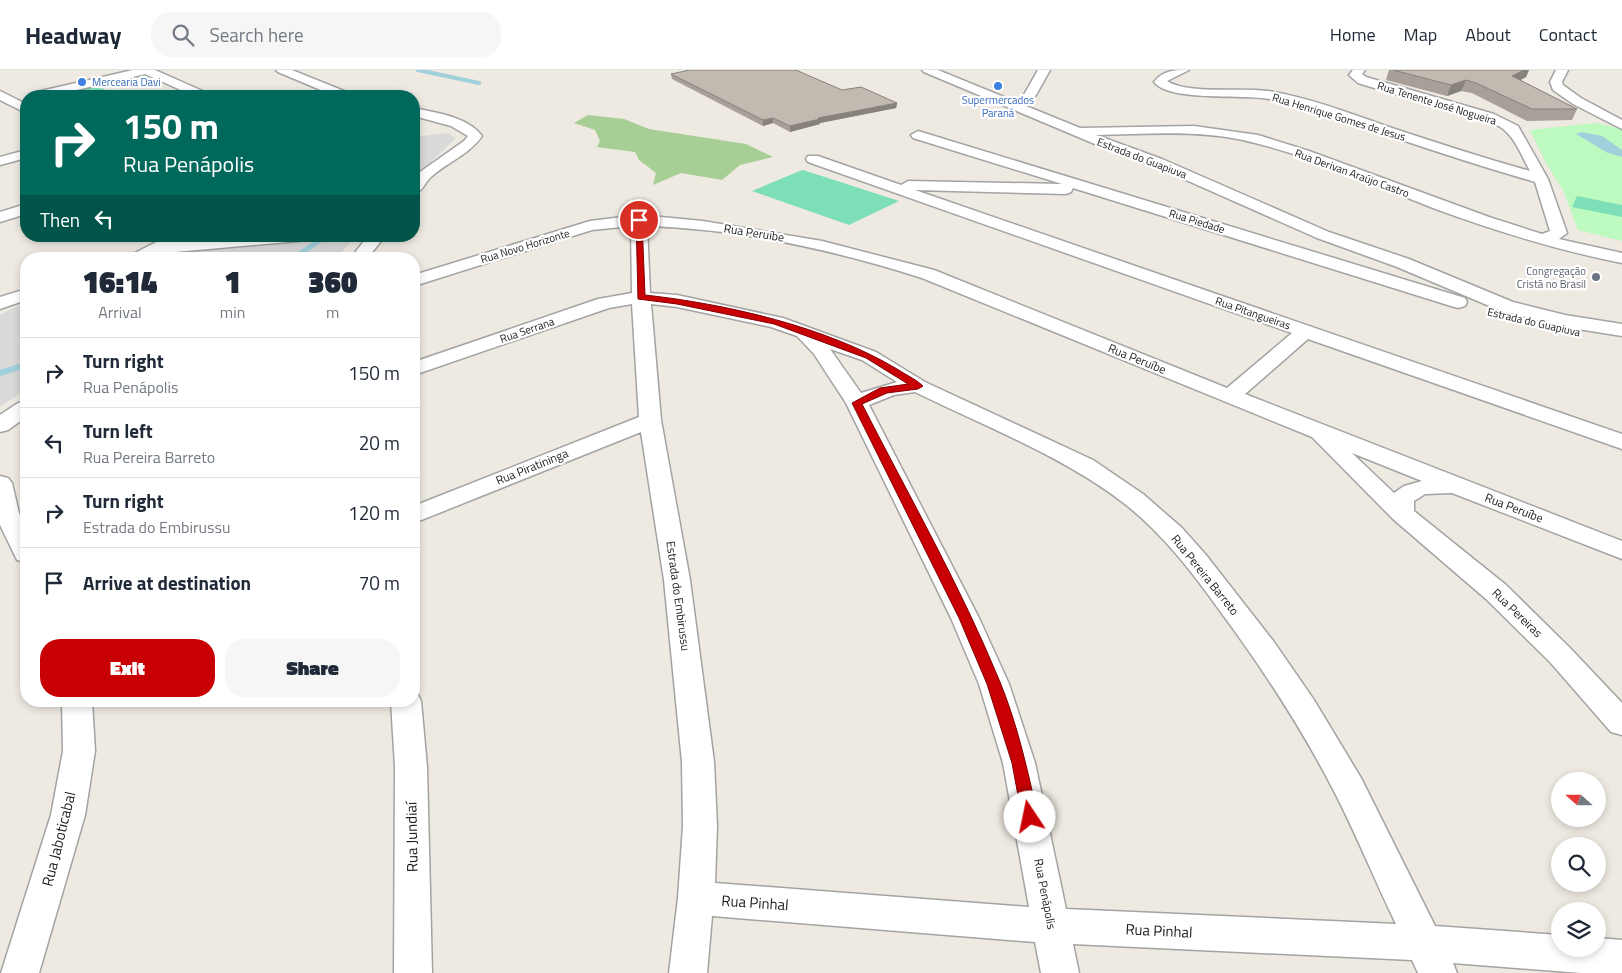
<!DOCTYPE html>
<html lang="en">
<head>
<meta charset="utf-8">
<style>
  body { margin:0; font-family:"Titillium Web",sans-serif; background:#f6f6f7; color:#1f2937; height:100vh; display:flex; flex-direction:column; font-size:19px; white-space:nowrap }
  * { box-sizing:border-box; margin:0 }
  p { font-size:16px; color:#747a83 }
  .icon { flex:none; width:28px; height:28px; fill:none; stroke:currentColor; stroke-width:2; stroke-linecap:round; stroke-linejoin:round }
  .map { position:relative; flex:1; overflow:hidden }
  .drawer { position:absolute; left:20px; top:182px; width:400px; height:455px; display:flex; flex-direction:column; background:#fff; border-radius:20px; box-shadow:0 2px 8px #0003 }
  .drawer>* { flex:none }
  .top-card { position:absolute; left:20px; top:20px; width:400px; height:152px; border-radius:20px; box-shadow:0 2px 8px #0003; background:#00695c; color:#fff; overflow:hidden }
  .needle { width:32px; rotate:291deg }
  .tools { position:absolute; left:1551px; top:702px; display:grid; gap:10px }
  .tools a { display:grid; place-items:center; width:55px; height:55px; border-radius:50%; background:#fff; box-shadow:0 2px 8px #0003; font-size:25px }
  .pin { position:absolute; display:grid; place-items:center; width:42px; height:42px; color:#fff; margin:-21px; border:2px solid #fff; border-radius:50%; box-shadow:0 1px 5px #0007 }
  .me { position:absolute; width:55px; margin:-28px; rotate:349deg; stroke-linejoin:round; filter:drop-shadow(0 0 4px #0008) }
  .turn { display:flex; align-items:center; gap:18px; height:105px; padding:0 20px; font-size:22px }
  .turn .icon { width:65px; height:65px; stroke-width:2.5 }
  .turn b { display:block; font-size:35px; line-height:42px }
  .then { display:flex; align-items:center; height:48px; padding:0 20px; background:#0003; gap:10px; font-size:19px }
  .eta { display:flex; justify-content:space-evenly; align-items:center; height:85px; text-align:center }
  .eta b { font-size:30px; font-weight:800; line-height:35px }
  .button { display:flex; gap:10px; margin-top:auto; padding:10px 20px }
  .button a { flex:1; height:58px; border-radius:20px; background:#c80004; color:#fff; font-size:20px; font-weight:800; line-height:58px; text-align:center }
  .button a+a { background:#f6f6f7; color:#1f2937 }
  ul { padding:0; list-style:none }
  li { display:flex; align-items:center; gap:15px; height:70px; padding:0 20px; border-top:1px solid #e0e1e3 }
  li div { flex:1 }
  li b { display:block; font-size:19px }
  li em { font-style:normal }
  header { display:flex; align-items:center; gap:30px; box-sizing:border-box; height:70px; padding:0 25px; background:#fff; border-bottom:1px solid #e0e1e3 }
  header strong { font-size:24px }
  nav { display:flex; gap:28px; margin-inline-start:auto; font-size:18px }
  .search { width:350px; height:45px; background:#f6f6f7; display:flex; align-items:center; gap:12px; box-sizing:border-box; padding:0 18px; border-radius:20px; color:#747a83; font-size:19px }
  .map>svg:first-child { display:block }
  .residential { fill:#dad9d9 }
  .forest { fill:#a7ce95 }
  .park { fill:#bcfac0 }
  .pitch { fill:#7ddfb7 }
  .water { fill:#a1d0dd }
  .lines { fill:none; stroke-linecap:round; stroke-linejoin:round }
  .stream-far2 { stroke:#a1d0dd; stroke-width:4 }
  .stream-far1 { stroke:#a1d0dd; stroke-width:5 }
  .stream { stroke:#a1d0dd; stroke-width:6 }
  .minor-casing { stroke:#a3a3a3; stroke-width:3 }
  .minor { fill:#fff; fill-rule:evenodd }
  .wall { fill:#a79f98 }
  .shaded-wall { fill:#88827c }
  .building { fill:#c2b9b1; stroke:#88827c }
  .route { fill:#c80004; stroke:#820003 }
  .shop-dot { fill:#3f7fe0; stroke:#fff; stroke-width:2 }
  .worship-dot { fill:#6b7280; stroke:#fff; stroke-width:2 }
  .labels { text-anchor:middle; stroke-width:4.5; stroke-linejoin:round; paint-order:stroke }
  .far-shop-label { font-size:11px; fill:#366cbe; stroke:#fff; text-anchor:start }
  .far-street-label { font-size:11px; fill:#1c1c1c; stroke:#fff }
  .far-worship-label { font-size:11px; fill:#5b616d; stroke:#fff; text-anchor:end }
  .street-label { font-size:12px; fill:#1c1c1c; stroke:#fff }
  .near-street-label { font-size:15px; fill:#1c1c1c; stroke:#fff }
</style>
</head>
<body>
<header>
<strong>Headway</strong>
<div class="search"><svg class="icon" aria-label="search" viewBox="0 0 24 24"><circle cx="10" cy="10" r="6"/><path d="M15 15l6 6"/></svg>Search here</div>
<nav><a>Home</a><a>Map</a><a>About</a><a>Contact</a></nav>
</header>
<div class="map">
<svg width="1622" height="903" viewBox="0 0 1622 903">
  <rect width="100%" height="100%" fill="#eee9e1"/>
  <g class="residential">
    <path d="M448,63L456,68L414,108V67Z"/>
    <path d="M189,166H357L335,189H147L167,181Z"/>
    <path d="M26,232V320L0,336V245Z"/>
  </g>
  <path class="forest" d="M588,45L624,49L649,59L746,74L773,87L740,95L722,110L681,103L653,115L656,103L639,90L635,82L597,77L600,71L595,60L574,53Z"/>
  <path class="park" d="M1595,53L1622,59V171L1578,160L1563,120L1547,95L1530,60Z"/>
  <g class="pitch">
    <path d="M97,16L110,22L92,26H53Z"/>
    <path d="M802,100H803L899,131L849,155L752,121Z"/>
    <path d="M1577,126L1622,135V147L1572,137Z"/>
  </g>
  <path class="water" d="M1582,62L1602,66L1622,80V87L1608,83L1576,64Z"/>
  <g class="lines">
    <path class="stream-far2" d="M418,0L479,13"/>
    <path class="stream-far1" d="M292,189L319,171L321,166"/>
    <path class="stream" d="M0,303L26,295"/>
    <g class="minor-casing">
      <g id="minor">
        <path d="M133,0H155L207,23L209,26H194L145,4L51,26H30L32,23Z"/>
        <path d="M276,0H292L349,23L351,26H335L278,2Z"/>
        <path d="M922,0H938L1016,32L1025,23L1038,0H1050L1036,25L1026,36L1080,58L1194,56L1258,65L1309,81L1489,147L1542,164L1550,161L1535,112C1487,98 1440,83 1393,67C1352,53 1311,36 1269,29C1243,24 1170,32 1154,12C1163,0 1175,0 1189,0L1167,11C1190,25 1240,17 1268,21C1310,28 1352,44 1392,58C1438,73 1483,88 1530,101C1521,85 1515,66 1499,56L1358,13L1349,5L1353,0H1365L1362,4L1366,7L1494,44L1518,56L1548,109L1567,163L1559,169L1622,183V193C1556,180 1496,161 1433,138C1375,115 1316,88 1255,73C1204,59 1149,64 1096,65L1162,89L1329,162L1409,189L1513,232L1565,245L1622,254V266L1565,257L1499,240L1397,197L1317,168L1152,95L1102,77L924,2Z"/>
        <path d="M1556,0H1568L1562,12L1563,15L1581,28L1622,50V59L1573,34L1553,20L1550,12Z"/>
        <path d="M0,21L26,34V43L0,30Z"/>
        <path d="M414,38C436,43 467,46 482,66C469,85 447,92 430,108C424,114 423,121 414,124V109L420,102L464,71L468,66L451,56L414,46Z"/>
        <path d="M918,61L1465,228L1467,232L1465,236L1458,238L1451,236L1073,118L1071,122L1066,124L915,120L1622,364V379L1308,269L1245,324L1622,471V489L1452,423L1425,424L1414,431V441L1506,515L1570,578L1622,633V665L1611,662L1550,592L1486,529L1393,449L1312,367L922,208C834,180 740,159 647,156L650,223L677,225L783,248L876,282L925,312L1093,390L1143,424L1182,458L1206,485L1274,572L1314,630L1361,708L1435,856L1560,865V879H1598V868L1622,870V903H1581L1453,893L1457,903H1418L1412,890L1073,874L1079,903H1041L1035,872L712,846L707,903H669L678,828L683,756L682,692L664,510L641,362L414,453V436L639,347L632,234L609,238L414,305V292L598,229L632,223L631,156L592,160L414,216V205L590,151L639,145L703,151L822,171L934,200L1227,318L1292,263L808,92L806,89L808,86H818L901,115L908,111L1062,114L913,68L911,65ZM651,234L677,237L771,257L797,266L814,284L846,333L951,548L979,614L1003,693L1029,837L715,813L717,756L714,692L690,510L661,350ZM830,279L862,290L897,312L861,323ZM915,322C984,356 1065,387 1125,434C1163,464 1192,502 1220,541C1263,599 1302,659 1335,723C1357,766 1375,811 1396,854L1066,839L1035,693L1009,614L979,548L869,335L894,325ZM1352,383L1422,411L1404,416L1394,423Z"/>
        <path d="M26,80V88L0,95V87Z"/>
        <path d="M26,134V144L0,152V142Z"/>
        <path d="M168,166H181L183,169L182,171L239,166H307L305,169L299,171L164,183L151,189H129L131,185Z"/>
        <path d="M368,166H385L367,189H350Z"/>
        <path d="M26,219V230L0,239V227Z"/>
        <path d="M26,332V347L8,360L0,362V345L18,333Z"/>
        <path d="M0,406L8,408L12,413L19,443L26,457V492L17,490L0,455Z"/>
        <path d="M414,622L417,623L421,631L427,697L432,903H394L395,697L391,631H414Z"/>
        <path d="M62,631H92L95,681L85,745L39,903H1L51,745L63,681Z"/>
      </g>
    </g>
    <use href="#minor" class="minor"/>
  </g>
  <g class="wall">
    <path d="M1389,0H1529L1526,7L1520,10L1577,39L1572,50L1527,51L1472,23L1461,21L1447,26L1386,10Z"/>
    <path d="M671,4L842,20L897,33L896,38L820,53V54L790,62L773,53L763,56L672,9Z"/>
  </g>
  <g class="shaded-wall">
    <path d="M1524,0H1529L1526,7L1508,17L1512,6Z"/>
    <path d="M1466,10L1461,21L1447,26L1451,15Z"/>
    <path d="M897,33L896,38L820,53V54L790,62V56L818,48Z"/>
    <path d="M773,48V53L763,56V50Z"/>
  </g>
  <g class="building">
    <path d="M690,0H796L842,20L861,17L897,33L818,48L820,49L790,56L773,48L763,50L671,4Z"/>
    <path d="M1393,0H1524L1512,6L1577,39H1532L1476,13L1466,10L1451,15Z"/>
  </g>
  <path class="route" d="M636,148L642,150L645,225C727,234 827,257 897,299C906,305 916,309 923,316L918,319L887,323L862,334C909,426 961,517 1000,612C1018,656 1028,702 1038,747L1035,752L1030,754L1025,752L1022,747L1012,693L987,614L959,548L852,333L880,318L908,314L866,288L774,254L677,234L638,229Z"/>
  <g class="shop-dot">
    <circle cx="82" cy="12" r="5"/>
    <circle cx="998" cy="16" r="5"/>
  </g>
  <circle class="worship-dot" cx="1596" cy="207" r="5"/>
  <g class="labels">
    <g class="far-shop-label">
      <text x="92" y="16">Mercearia Davi</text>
      <text x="998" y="34" text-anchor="middle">Supermercados<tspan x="998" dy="13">Paraná</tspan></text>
    </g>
    <g class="far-street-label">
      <text transform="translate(1437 33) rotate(17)" y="4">Rua Tenente José Nogueira</text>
      <text transform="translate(1339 47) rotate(17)" y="4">Rua Henrique Gomes de Jesus</text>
      <text transform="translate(1142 88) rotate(21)" y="4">Estrada do Guapiuva</text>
      <text transform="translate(1352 103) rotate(20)" y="4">Rua Derivan Araújo Castro</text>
      <text transform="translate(1197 151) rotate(17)" y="4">Rua Piedade</text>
      <text transform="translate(525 176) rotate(-17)" y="4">Rua Novo Horizonte</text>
      <text transform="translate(1253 243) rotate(19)" y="4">Rua Pitangueiras</text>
      <text transform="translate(1534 252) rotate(13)" y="4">Estrada do Guapiuva</text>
      <text transform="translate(527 260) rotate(-19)" y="4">Rua Serrana</text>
    </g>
    <g class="far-worship-label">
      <text x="1586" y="205">Congregação<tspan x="1586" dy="13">Cristã no Brasil</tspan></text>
    </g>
    <g class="street-label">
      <text transform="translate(754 163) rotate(9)" y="4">Rua Peruíbe</text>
      <text transform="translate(1137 289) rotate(22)" y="4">Rua Peruíbe</text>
      <text transform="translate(532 397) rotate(-22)" y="4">Rua Piratininga</text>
      <text transform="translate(1514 438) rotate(21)" y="4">Rua Peruíbe</text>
      <text transform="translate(1205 505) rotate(51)" y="4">Rua Pereira Barreto</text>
      <text transform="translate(678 526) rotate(82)" y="4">Estrada do Embirussu</text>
      <text transform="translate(1517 543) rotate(44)" y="4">Rua Pereiras</text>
      <text transform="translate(1045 824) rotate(79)" y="4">Rua Penápolis</text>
    </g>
    <g class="near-street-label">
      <text transform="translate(412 767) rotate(-91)" y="5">Rua Jundiaí</text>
      <text transform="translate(59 769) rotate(-76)" y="5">Rua Jaboticabal</text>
      <text transform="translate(755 833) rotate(4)" y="5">Rua Pinhal</text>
      <text transform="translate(1159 861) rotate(3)" y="5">Rua Pinhal</text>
    </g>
  </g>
</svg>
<div class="tools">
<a><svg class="needle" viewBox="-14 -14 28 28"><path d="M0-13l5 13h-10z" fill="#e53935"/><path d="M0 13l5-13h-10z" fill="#747a83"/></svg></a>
<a><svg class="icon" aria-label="search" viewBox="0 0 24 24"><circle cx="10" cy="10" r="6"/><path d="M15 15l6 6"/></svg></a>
<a><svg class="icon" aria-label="layers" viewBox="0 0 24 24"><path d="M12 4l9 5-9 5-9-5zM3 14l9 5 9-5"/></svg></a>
</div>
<div class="pin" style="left:639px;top:150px;background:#d93025"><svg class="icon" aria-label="arrive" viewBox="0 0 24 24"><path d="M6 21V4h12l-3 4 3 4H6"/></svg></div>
<svg class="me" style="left:1030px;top:747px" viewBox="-20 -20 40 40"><circle r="19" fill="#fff"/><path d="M0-13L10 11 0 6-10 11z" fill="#c80004"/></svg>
<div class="top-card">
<div class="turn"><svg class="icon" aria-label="right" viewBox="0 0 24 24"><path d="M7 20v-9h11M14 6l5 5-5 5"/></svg><div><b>150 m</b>Rua Penápolis</div></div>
<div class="then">Then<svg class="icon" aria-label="left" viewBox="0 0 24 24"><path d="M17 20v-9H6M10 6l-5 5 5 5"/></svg></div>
</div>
<section class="drawer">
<div class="eta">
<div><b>16:14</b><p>Arrival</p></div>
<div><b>1</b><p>min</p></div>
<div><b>360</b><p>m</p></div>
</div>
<ul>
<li><svg class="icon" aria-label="right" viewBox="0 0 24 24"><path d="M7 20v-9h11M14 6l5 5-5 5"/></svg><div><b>Turn right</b><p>Rua Penápolis</p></div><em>150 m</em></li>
<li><svg class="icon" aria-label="left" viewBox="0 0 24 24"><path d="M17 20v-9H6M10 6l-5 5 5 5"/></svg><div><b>Turn left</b><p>Rua Pereira Barreto</p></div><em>20 m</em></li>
<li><svg class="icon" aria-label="right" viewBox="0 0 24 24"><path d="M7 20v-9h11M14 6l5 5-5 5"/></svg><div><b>Turn right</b><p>Estrada do Embirussu</p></div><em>120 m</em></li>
<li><svg class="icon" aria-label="arrive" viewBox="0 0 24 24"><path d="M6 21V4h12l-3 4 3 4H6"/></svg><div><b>Arrive at destination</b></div><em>70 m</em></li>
</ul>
<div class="button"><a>Exit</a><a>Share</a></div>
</section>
</div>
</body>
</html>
